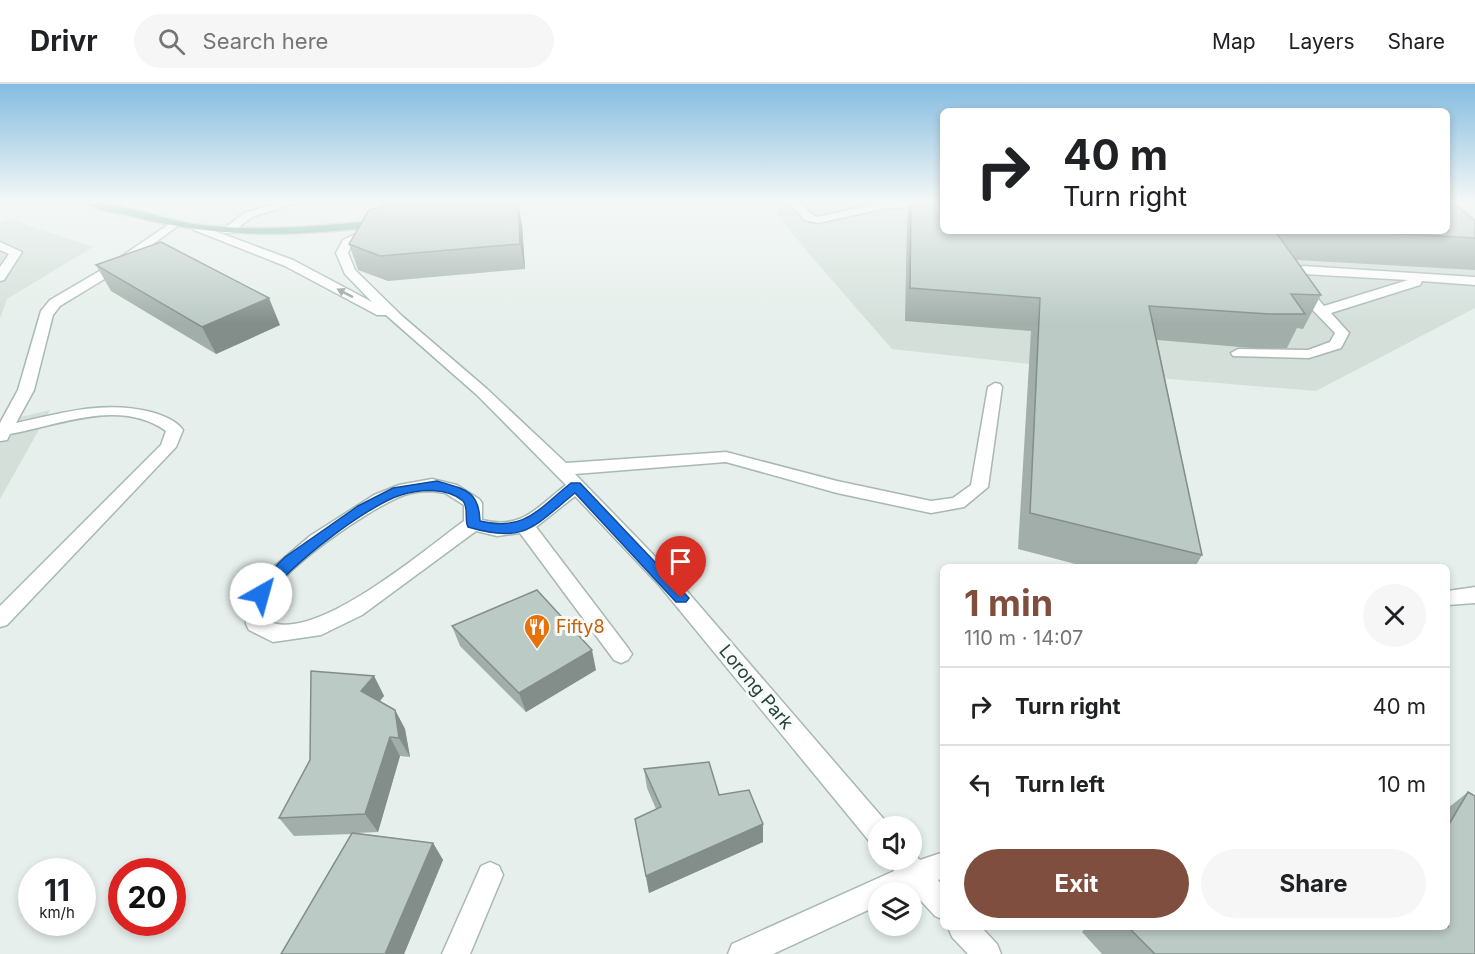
<!DOCTYPE html>
<html lang="en">
<head>
<meta charset="utf-8">
<style>
  body { margin:0; font-family:Inter,sans-serif; background:#f6f6f6; color:#202124; height:100vh; display:flex; flex-direction:column; font-size:22px; white-space:nowrap }
  * { box-sizing:border-box; margin:0 }
  p { font-size:20px; color:#757577 }
  .icon { flex:none; width:33px; height:33px; fill:none; stroke:currentColor; stroke-width:2; stroke-linecap:round; stroke-linejoin:round }
  .map { position:relative; flex:1; overflow:hidden }
  .panel { position:absolute; left:940px; top:480px; width:510px; height:366px; display:flex; flex-direction:column; background:#fff; border-radius:9px; box-shadow:0 3px 9px #0003 }
  .panel>* { flex:none }
  .guide { position:absolute; left:940px; top:24px; width:510px; height:126px; border-radius:9px; box-shadow:0 3px 9px #0003; background:#fff; color:#202124; overflow:hidden }
  .fabs { position:absolute; left:868px; top:732px; display:grid; gap:12px }
  .fabs a { display:grid; place-items:center; width:54px; height:54px; border-radius:50%; background:#fff; box-shadow:0 3px 9px #0003; font-size:30px }
  .speed { position:absolute; left:18px; top:774px; display:flex; gap:12px; font-size:30px; font-weight:700; text-align:center }
  .speed>* { display:grid; place-content:center; width:78px; height:78px; border-radius:50%; background:#fff; box-shadow:0 3px 9px #0003; line-height:1 }
  .speed small { font-size:15px; font-weight:400 }
  .speed .limit { border:9px solid #d22; background:#fff; color:#111 }
  .pin { position:absolute; display:grid; place-items:center; width:51px; height:51px; color:#fff; margin:-62px -26px; border-radius:50% 50% 50% 0; rotate:-45deg; box-shadow:0 0 6px #0007 }
  .pin .icon { rotate:45deg }
  .me { position:absolute; width:66px; margin:-33px; rotate:38deg; stroke-linejoin:round; filter:drop-shadow(0 0 4px #0008) }
  .turn { display:flex; align-items:center; gap:21px; height:126px; padding:0 24px; font-size:27px }
  .turn .icon { width:78px; height:78px; stroke-width:2.5 }
  .turn b { display:block; font-size:42px; line-height:51px }
  .round { display:grid; place-items:center; flex:none; width:63px; height:63px; border-radius:32px; background:#f6f6f6 }
  .head { display:flex; align-items:center; justify-content:space-between; height:102px; padding:0 24px }
  h1 { font-size:36px; font-weight:700; line-height:45px; color:#7f4e3f }
  .cta { display:flex; gap:12px; margin-top:auto; padding:12px 24px }
  .cta a { flex:1; height:69px; border-radius:36px; background:#7f4e3f; color:#fff; font-size:24px; font-weight:700; line-height:69px; text-align:center }
  .cta a+a { background:#f6f6f6; color:#202124 }
  ul { padding:0; list-style:none }
  li { display:flex; align-items:center; gap:18px; height:78px; padding:0 24px; border-top:2px solid #e0e0e0 }
  li div { flex:1 }
  li b { display:block; font-size:22px }
  li em { font-style:normal }
  header { display:flex; align-items:center; gap:36px; box-sizing:border-box; height:84px; padding:0 30px; background:#fff; border-bottom:2px solid #e0e0e0 }
  header strong { font-size:28px }
  nav { display:flex; gap:33px; margin-inline-start:auto; font-size:21px }
  .search { width:420px; height:54px; background:#f6f6f6; display:flex; align-items:center; gap:15px; box-sizing:border-box; padding:0 21px; border-radius:33px; color:#757577; font-size:22px }
  .map>svg:first-child { display:block }
  .built { fill:#d4dfda }
  .lines { fill:none; stroke-linecap:round; stroke-linejoin:round }
  .minor-casing { stroke:#a8b8b2; stroke-width:3 }
  .major-casing { stroke:#c2cac8; stroke-width:3 }
  .minor { fill:#fff; fill-rule:evenodd }
  .major { fill:#6aa596; fill-rule:evenodd }
  .wall { fill:#a1aea9 }
  .shaded-wall { fill:#838d89 }
  .building { fill:#bbcac4; stroke:#838d89; stroke-width:1.5 }
  .oneway { fill:#92a09c }
  .route { fill:#1a73e8; stroke:#114b97; stroke-width:1.5 }
  .labels { text-anchor:middle; stroke-width:6; stroke-linejoin:round; paint-order:stroke }
  .food-label { font-size:18px; fill:#c56008; stroke:#f7fbf9; text-anchor:start }
  .street-label { font-size:18px; fill:#24423a; stroke:#f7fbf9 }
</style>
</head>
<body>
<header>
<strong>Drivr</strong>
<div class="search"><svg class="icon" aria-label="search" viewBox="0 0 24 24"><circle cx="10" cy="10" r="6"/><path d="M15 15l6 6"/></svg>Search here</div>
<nav><a>Map</a><a>Layers</a><a>Share</a></nav>
</header>
<div class="map">
<svg width="1475" height="870" viewBox="0 0 1475 870">
  <rect width="100%" height="100%" fill="#e6efeb"/>
  <g class="built">
    <path d="M775,118H943L944,147H1448V118H1461L1475,133V224L1316,307L1158,294L892,265L810,171L780,134Z"/>
    <path d="M9,135L93,163L7,215L0,234V139Z"/>
    <path d="M50,326L0,415V338Z"/>
  </g>
  <g class="lines">
    <g class="minor-casing">
      <g id="minor">
        <path d="M281,118H299L252,133L231,149H223L221,147L244,129Z"/>
        <path d="M788,118H799L813,131L818,133L883,118H944V122L886,124L818,139L805,136Z"/>
        <path d="M175,136L181,139L179,141L111,191L60,222L53,231L34,306L16,339C62,329 103,316 151,328C162,331 176,336 183,346L176,363L7,541L0,543V522L161,361L166,347C120,314 60,341 10,350L7,356L0,357V339L18,306L41,227L50,216L103,185Z"/>
        <path d="M198,141L293,176L372,218L345,190L336,169L343,156L370,143H378V147L352,160L348,169L355,186L402,232L487,305L566,379L726,368L837,397L931,417L953,414L971,401L988,303L995,299L1000,300L1002,303L988,403L964,423L931,429L837,409L726,378L575,390L673,491L888,740L889,742H879V761L870,758L659,501L575,412L536,443L628,564L632,570L628,576L621,579L614,576L520,449L497,452L476,447L362,531L321,551L273,558L249,546L246,540L245,522L256,502L270,486L310,452L374,411L399,401L432,395L457,401L479,415L482,419V436C522,446 536,424 566,401L477,311L386,231H377L285,182L194,146L192,144ZM432,407L445,409L464,421V437C425,465 312,563 266,536C265,531 264,527 265,522C276,487 370,424 404,411C413,408 423,407 432,407Z"/>
        <path d="M0,158L22,168L4,196L0,197V183L9,170L0,166Z"/>
        <path d="M1303,182L1475,193V201L1422,197L1420,201L1331,229L1349,249L1341,264L1309,274L1233,272L1231,269L1238,265L1308,266L1330,258L1335,249L1306,219L1286,190ZM1304,190L1408,196L1324,222L1299,192Z"/>
        <path d="M1475,503V519L1448,521V507Z"/>
        <path d="M912,768L920,776L944,768V794L938,796L944,803V836L935,832L911,806L906,808H879V821L773,870H728L732,860L894,787L889,776H912Z"/>
        <path d="M490,778L499,782L503,791L470,870H442L481,782Z"/>
        <path d="M948,843H981L997,860L1001,870H968L952,853Z"/>
      </g>
    </g>
    <g class="major-casing">
      <path id="major" d="M84,118C123,118 161,136 200,141C261,148 322,142 383,136L389,139L383,142C291,153 218,155 127,131C114,128 94,126 84,118Z"/>
    </g>
    <use href="#minor" class="minor"/>
    <use href="#major" class="major"/>
  </g>
  <g class="wall">
    <path d="M909,118H944V147H1448L1475,137V186L1296,176L1321,211L1303,245L1297,244L1287,264H1252L1157,256L1202,471L1195,483H1087L1018,465L1031,247L905,237L907,136Z"/>
    <path d="M488,120L522,140L525,185L388,197L358,186L349,160L382,123Z"/>
    <path d="M96,181L280,241L216,270L111,207Z"/>
    <path d="M452,542L596,586L526,628L460,562Z"/>
    <path d="M374,592L384,612L380,617L395,626L405,645L410,673L400,672L378,748L357,749L433,759L443,776L404,870H281L352,750L294,752L279,734Z"/>
    <path d="M644,685L719,711L763,758L649,809L635,735L656,725L647,704Z"/>
    <path d="M1468,708L1475,870H1102L1082,848L1086,843H1448V724Z"/>
  </g>
  <g class="shaded-wall">
    <path d="M381,118H485L386,134Z"/>
    <path d="M518,118L522,140L525,185L520,160Z"/>
    <path d="M269,214L280,241L216,270L202,243Z"/>
    <path d="M592,566L596,586L526,628L519,609Z"/>
    <path d="M374,592L384,612L372,626L361,607Z"/>
    <path d="M395,626L405,645L410,673L399,654Z"/>
    <path d="M390,653L400,672L378,748L365,730Z"/>
    <path d="M763,740V758L649,809L646,792Z"/>
    <path d="M433,759L443,776L404,870H385Z"/>
  </g>
  <g class="building">
    <path d="M402,118H487L488,120L501,118H518L520,160L380,172L349,160L369,126Z"/>
    <path d="M911,118H944V147H1275L1321,211L1291,210L1305,230H1269L1149,222L1202,471L1030,429L1040,214L910,204Z"/>
    <path d="M1448,118H1452L1475,137V154L1346,147H1448Z"/>
    <path d="M161,158L269,214L202,243L96,181Z"/>
    <path d="M537,506L592,566L519,609L452,542Z"/>
    <path d="M311,587L374,592L361,607L395,626L399,654L390,653L365,730L279,734L310,676Z"/>
    <path d="M709,678L719,711L749,706L763,740L646,792L635,735L661,723L644,685Z"/>
    <path d="M1468,708L1475,712V870H1155L1128,843H1448V742Z"/>
    <path d="M352,749L433,759L385,870H281Z"/>
  </g>
  <defs><path id="oneway-solid" d="M-6-.8H1V-3.2L6.5 0L1 3.2V.8H-6Z" transform="scale(1.5)"/></defs>
  <use class="oneway" href="#oneway-solid" transform="translate(345 209) rotate(-153)"/>
  <linearGradient id="sky" x2="0" y2="1"><stop stop-color="#84bce0"/><stop offset="0.49" stop-color="#f4f8f6"/><stop offset="1" stop-color="#f4f8f6" stop-opacity="0"/></linearGradient>
  <rect width="1475" height="240" fill="url(#sky)"/>
  <path class="route" d="M437,397C464,405 479,406 480,437C525,448 538,425 571,399H580L689,514L686,518H676L575,409C533,443 525,460 468,443C464,435 469,424 463,417C447,403 419,405 401,411C368,421 284,485 267,514H256L254,510L264,494L285,473L358,422L393,404Z"/>
  <defs>
    <g id="restaurant-pin" transform="scale(1.35)"><path d="M0 17L-7.5 6A9.5 9.5 0 1 1 7.5 6Z" fill="#e8710a" stroke="#f7fbf9"/><path d="M-5-6h1v4h1v-4h1v4h1v-4h1v5L-1.5 .5V6h-2V.5L-5-1ZM5-6V6H3V1.5H1.5Q1.5-4 5-6Z" fill="#fff"/></g>
  </defs>
  <g fill-rule="evenodd">
    <use href="#restaurant-pin" x="537" y="543"/>
  </g>
  <g class="labels">
    <g class="food-label">
      <text x="556" y="549">Fifty8</text>
    </g>
    <g class="street-label">
      <text transform="translate(756 603) rotate(50)" y="6">Lorong Park</text>
    </g>
  </g>
</svg>
<div class="fabs">
<a><svg class="icon" aria-label="sound" viewBox="0 0 24 24"><path d="M4 9h4l5-4v14l-5-4H4zM17 9q2 3 0 6"/></svg></a>
<a><svg class="icon" aria-label="layers" viewBox="0 0 24 24"><path d="M12 4l9 5-9 5-9-5zM3 14l9 5 9-5"/></svg></a>
</div>
<div class="speed"><div>11<small>km/h</small></div><div class="limit">20</div></div>
<div class="pin" style="left:681px;top:514px;background:#d93025"><svg class="icon" aria-label="arrive" viewBox="0 0 24 24"><path d="M6 21V4h12l-3 4 3 4H6"/></svg></div>
<svg class="me" style="left:261px;top:510px" viewBox="-20 -20 40 40"><circle r="19" fill="#fff"/><path d="M0-13L10 11 0 6-10 11z" fill="#1a73e8"/></svg>
<div class="guide">
<div class="turn"><svg class="icon" aria-label="right" viewBox="0 0 24 24"><path d="M7 20v-9h11M14 6l5 5-5 5"/></svg><div><b>40 m</b>Turn right</div></div>
</div>
<section class="panel">
<div class="head"><div><h1>1 min</h1><p>110 m · 14:07</p></div><a class="round"><svg class="icon" aria-label="close" viewBox="0 0 24 24"><path d="M6 6l12 12M18 6L6 18"/></svg></a></div>
<ul>
<li><svg class="icon" aria-label="right" viewBox="0 0 24 24"><path d="M7 20v-9h11M14 6l5 5-5 5"/></svg><div><b>Turn right</b></div><em>40 m</em></li>
<li><svg class="icon" aria-label="left" viewBox="0 0 24 24"><path d="M17 20v-9H6M10 6l-5 5 5 5"/></svg><div><b>Turn left</b></div><em>10 m</em></li>
</ul>
<div class="cta"><a>Exit</a><a>Share</a></div>
</section>
</div>
</body>
</html>
